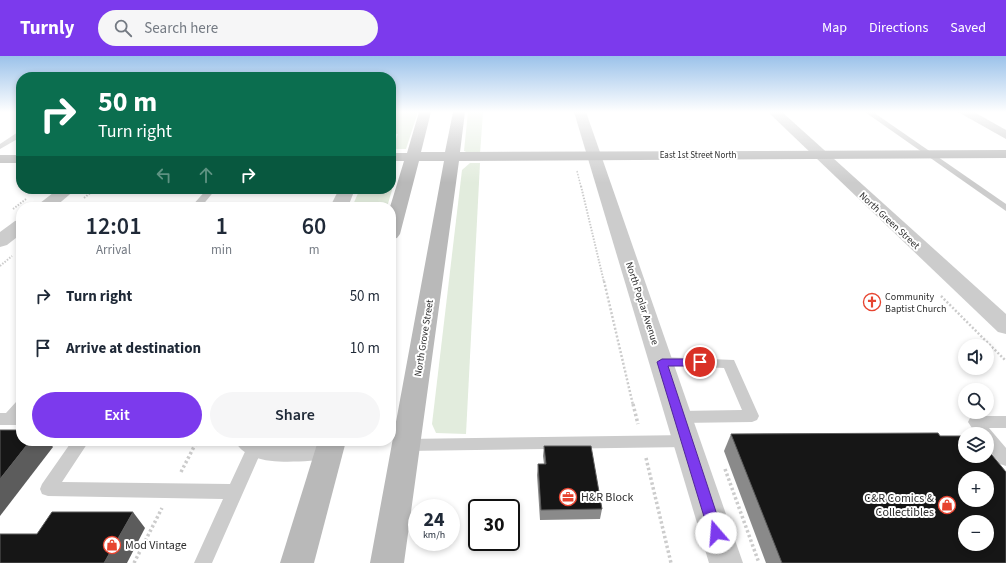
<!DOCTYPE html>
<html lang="en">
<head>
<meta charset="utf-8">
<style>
  body { margin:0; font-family:"Source Sans 3",sans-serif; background:#f6f6f7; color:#1f2937; height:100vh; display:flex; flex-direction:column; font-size:15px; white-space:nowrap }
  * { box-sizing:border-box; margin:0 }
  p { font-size:13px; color:#747a83 }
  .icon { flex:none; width:22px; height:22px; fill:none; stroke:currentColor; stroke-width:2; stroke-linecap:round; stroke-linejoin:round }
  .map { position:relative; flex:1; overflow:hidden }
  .details { position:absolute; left:16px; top:146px; width:380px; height:244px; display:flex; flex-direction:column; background:#fff; border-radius:16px; box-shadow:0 2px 6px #0003 }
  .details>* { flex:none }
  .banner { position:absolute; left:16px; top:16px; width:380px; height:122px; border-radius:16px; box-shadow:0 2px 6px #0003; background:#0b6e4f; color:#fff; overflow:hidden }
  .tools { position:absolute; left:958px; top:283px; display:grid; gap:8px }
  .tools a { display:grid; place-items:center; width:36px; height:36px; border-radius:50%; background:#fff; box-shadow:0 2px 6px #0003; font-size:20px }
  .speed { position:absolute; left:408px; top:443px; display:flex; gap:8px; font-size:20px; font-weight:700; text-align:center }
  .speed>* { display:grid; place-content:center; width:52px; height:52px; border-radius:50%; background:#fff; box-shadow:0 2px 6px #0003; line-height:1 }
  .speed small { font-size:10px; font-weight:400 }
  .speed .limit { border:2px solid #111; border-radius:6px; background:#fff; color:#111 }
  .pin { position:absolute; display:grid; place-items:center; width:34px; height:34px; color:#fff; margin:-17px; border:2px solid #fff; border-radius:50%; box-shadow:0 1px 4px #0007 }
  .me { position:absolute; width:44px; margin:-22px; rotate:342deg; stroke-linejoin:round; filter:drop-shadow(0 0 3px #0008) }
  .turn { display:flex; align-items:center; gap:14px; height:84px; padding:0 16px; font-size:18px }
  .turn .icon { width:52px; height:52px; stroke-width:2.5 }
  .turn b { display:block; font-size:28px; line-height:34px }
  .lanes { display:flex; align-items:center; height:38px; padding:0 16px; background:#0003; justify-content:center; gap:20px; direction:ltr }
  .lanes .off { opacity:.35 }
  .eta { display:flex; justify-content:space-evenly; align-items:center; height:68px; text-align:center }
  .eta b { font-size:24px; font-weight:600; line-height:28px }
  .cta { display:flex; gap:8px; margin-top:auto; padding:8px 16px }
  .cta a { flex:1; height:46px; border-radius:24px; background:#7c3aed; color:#fff; font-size:16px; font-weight:600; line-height:46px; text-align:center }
  .cta a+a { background:#f6f6f7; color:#1f2937 }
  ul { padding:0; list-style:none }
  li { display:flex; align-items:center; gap:12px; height:52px; padding:0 16px }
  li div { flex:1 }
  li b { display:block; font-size:15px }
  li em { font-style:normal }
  header { display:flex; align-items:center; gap:24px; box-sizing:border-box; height:56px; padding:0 20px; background:#7c3aed; color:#fff }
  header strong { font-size:19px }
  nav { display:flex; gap:22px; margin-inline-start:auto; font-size:14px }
  .search { width:280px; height:36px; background:#f6f6f7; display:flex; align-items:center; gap:10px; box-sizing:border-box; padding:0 14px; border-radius:22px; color:#747a83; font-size:15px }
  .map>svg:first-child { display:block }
  .green { fill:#e2ecdd }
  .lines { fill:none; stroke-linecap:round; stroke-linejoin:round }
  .path-far3 { stroke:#ccc; stroke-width:1.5; stroke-dasharray:1.5 1.5; stroke-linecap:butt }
  .path-far2 { stroke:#ccc; stroke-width:2; stroke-dasharray:1.5 1.5; stroke-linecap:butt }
  .path-far1 { stroke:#ccc; stroke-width:2.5; stroke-dasharray:2 2; stroke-linecap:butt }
  .path { stroke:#ccc; stroke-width:3.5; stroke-dasharray:2.5 2.5; stroke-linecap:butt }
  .lane { fill:#ccc; fill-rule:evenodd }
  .street { fill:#ccc; fill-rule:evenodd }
  .secondary { fill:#b9b9b9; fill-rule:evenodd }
  .wall { fill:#8a8a8a }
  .shaded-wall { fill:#5c5c5c }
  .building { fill:#161616; stroke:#5c5c5c; fill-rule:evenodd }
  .route { fill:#7c3aed; stroke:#51269a }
  .labels { text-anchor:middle; stroke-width:4; stroke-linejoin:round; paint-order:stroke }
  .far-street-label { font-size:9px; fill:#2f2f2f; stroke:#fff }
  .street-label { font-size:10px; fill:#2f2f2f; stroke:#fff }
  .poi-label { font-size:10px; fill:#2f2f2f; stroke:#fff; text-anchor:start }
  .near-poi-label { font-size:12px; fill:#2f2f2f; stroke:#fff; text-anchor:start }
</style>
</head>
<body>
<header>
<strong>Turnly</strong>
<div class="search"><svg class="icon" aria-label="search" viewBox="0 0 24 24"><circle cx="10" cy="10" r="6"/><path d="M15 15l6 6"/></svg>Search here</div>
<nav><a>Map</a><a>Directions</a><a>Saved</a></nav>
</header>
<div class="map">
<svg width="1006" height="507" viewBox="0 0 1006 507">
  <rect width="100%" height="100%" fill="#fff"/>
  <g class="green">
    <path d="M392,56H418L406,93H396L395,97H391V83H396L398,78L391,77Z"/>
    <path d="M468,56H483L480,98L469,97L464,95Z"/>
    <path d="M470,107H480L466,378L436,377L432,368L462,114Z"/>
    <path d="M391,121L392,134L387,151H352L359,135L362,133H391Z"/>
  </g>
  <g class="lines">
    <path class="path-far3" d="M577,115L581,131"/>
    <g class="path-far2">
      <path d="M581,130L604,226"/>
      <path d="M84,142L95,133"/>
      <path d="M13,153L26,143"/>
      <path d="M0,210L12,200"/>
    </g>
    <g class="path-far1">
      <path d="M604,225L633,349"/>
      <path d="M941,240L1006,305"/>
    </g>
    <g class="path">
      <path d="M633,348L638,368"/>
      <path d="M646,402L671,507"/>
      <path d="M725,413L759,507"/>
      <path d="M181,416L197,385"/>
      <path d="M134,507L162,452"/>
    </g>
    <g class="lane">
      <path d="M865,56H873L1006,148V155Z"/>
      <path d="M18,76H21V81L0,93V88Z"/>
      <path d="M207,133H216L201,151H191Z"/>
      <path d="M662,301L734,304L759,360L757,364L752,366L679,367L674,365L672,361L674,357L679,355L742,354L724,312L657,309L655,306L657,303Z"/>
      <path d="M21,344V369H0V357H6L16,346Z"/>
      <path d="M975,360H1006V372H989L1006,392V410L1000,408L987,392V378H976L968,366L970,362Z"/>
      <path d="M687,379L692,381L695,385L692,389L687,391L406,395L400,394L398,389L400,384L406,383Z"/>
      <path d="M72,385H89L62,426L230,428L250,385H262L264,389L212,507H194L223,443L48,440L42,438L40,433L42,428Z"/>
    </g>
    <g class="street">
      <path d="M574,56H586L743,507H709Z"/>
      <path d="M768,56H782L1006,258V278L998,276Z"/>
      <path d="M958,56H974L1006,74V83Z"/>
      <path d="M58,133H76L55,151H35Z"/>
      <path d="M339,133H355L348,151H330Z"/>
      <path d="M21,164V178L7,189L0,191V176L15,165Z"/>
      <path d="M235,385H341L344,392L340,400L330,404C302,404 250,414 235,385Z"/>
    </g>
    <g class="secondary">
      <path d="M419,56H431L421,96H445L453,56H465L460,96L1006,94V102L459,105L404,507H370L444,105H419L400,178L397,182L391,183L390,151L404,105H391V97H407Z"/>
      <rect x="0" y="99" width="21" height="8"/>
      <path d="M318,385H346L314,507H280Z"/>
    </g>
  </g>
  <g class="wall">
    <path d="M731,378L1006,507H766L724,395Z"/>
    <path d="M544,390L602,453L600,463L540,464L537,419L538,408H544L543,400Z"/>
  </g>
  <g class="shaded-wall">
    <path d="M30,385H48L53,391L0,460V423Z"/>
    <path d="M133,456L145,472L127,507H104Z"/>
  </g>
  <g class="building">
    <path d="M0,374H21V385H30L0,423Z"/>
    <path d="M938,377L940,380H965V400H987V393L1006,416V507H782L731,378ZM965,422H987V444H965ZM965,466H987V488H965Z"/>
    <path d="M544,390H591L602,453L541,454L538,408H546Z"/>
    <path d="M52,456H133L104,507H0V478H37Z"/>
  </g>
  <linearGradient id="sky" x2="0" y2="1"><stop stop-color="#9bc2ea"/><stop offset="0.44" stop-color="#fff"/><stop offset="1" stop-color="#fff" stop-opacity="0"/></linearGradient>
  <rect width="1006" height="127" fill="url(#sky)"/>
  <path class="route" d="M662,303H700L705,306L700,310H668L723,477L721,481L716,483L711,481L709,477L657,306Z"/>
  <defs>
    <g id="church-ring" transform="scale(0.9)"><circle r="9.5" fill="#fff" stroke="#e74430" stroke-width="1.5"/><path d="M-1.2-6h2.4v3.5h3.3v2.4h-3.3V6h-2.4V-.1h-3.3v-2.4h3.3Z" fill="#e74430"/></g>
    <g id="office-ring" transform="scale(0.9)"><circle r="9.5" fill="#fff" stroke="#e74430" stroke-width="1.5"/><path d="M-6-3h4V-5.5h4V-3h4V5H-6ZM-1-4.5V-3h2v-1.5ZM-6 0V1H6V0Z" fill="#e74430"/></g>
    <g id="shop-ring" transform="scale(0.9)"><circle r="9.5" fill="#fff" stroke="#e74430" stroke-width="1.5"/><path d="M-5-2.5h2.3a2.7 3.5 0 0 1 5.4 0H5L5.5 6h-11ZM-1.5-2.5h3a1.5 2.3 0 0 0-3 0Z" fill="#e74430"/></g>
  </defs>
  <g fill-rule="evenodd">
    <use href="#church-ring" x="872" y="246"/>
    <use href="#office-ring" x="568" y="441"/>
    <use href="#shop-ring" x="947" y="449"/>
    <use href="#shop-ring" x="112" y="489"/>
  </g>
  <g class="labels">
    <g class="far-street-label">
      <text x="698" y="102">East 1st Street North</text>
    </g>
    <g class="street-label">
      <text transform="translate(890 164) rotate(43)" y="4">North Green Street</text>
      <text transform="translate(643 247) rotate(72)" y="4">North Poplar Avenue</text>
      <text transform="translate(423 282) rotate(-81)" y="4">North Grove Street</text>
    </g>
    <g class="poi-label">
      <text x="885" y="244">Community<tspan x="885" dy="12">Baptist Church</tspan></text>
    </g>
    <g class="near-poi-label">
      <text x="581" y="445">H&amp;R Block</text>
      <text x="934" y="446" text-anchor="end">C&amp;R Comics &amp;<tspan x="934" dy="14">Collectibles</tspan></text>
      <text x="125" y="493">Mod Vintage</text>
    </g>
  </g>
</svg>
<div class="tools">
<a><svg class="icon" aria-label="sound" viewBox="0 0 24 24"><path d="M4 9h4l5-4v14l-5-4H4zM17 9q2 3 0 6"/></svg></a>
<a><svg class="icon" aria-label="search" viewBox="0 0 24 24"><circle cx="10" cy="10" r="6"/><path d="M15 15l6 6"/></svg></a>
<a><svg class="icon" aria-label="layers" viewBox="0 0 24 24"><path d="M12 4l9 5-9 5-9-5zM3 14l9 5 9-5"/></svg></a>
<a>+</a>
<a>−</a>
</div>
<div class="speed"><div>24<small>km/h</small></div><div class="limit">30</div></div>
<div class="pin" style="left:700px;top:306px;background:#d93025"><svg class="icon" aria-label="arrive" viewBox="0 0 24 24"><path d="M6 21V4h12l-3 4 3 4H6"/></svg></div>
<svg class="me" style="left:716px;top:477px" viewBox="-20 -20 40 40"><circle r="19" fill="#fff"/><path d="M0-13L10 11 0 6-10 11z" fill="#7c3aed"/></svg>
<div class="banner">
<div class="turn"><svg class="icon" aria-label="right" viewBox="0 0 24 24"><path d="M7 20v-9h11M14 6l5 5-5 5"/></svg><div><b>50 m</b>Turn right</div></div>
<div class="lanes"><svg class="icon off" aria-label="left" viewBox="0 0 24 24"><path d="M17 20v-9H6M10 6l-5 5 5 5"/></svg><svg class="icon off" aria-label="ahead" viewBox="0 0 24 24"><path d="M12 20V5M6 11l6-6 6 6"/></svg><svg class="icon" aria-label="right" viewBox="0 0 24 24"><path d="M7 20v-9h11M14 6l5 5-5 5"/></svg></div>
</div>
<section class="details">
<div class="eta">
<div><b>12:01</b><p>Arrival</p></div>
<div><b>1</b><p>min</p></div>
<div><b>60</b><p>m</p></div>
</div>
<ul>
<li><svg class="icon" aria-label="right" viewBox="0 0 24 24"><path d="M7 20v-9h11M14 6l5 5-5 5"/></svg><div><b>Turn right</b></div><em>50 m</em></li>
<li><svg class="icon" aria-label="arrive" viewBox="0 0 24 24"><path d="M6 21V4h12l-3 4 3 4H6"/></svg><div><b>Arrive at destination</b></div><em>10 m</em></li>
</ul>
<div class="cta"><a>Exit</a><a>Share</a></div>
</section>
</div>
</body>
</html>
